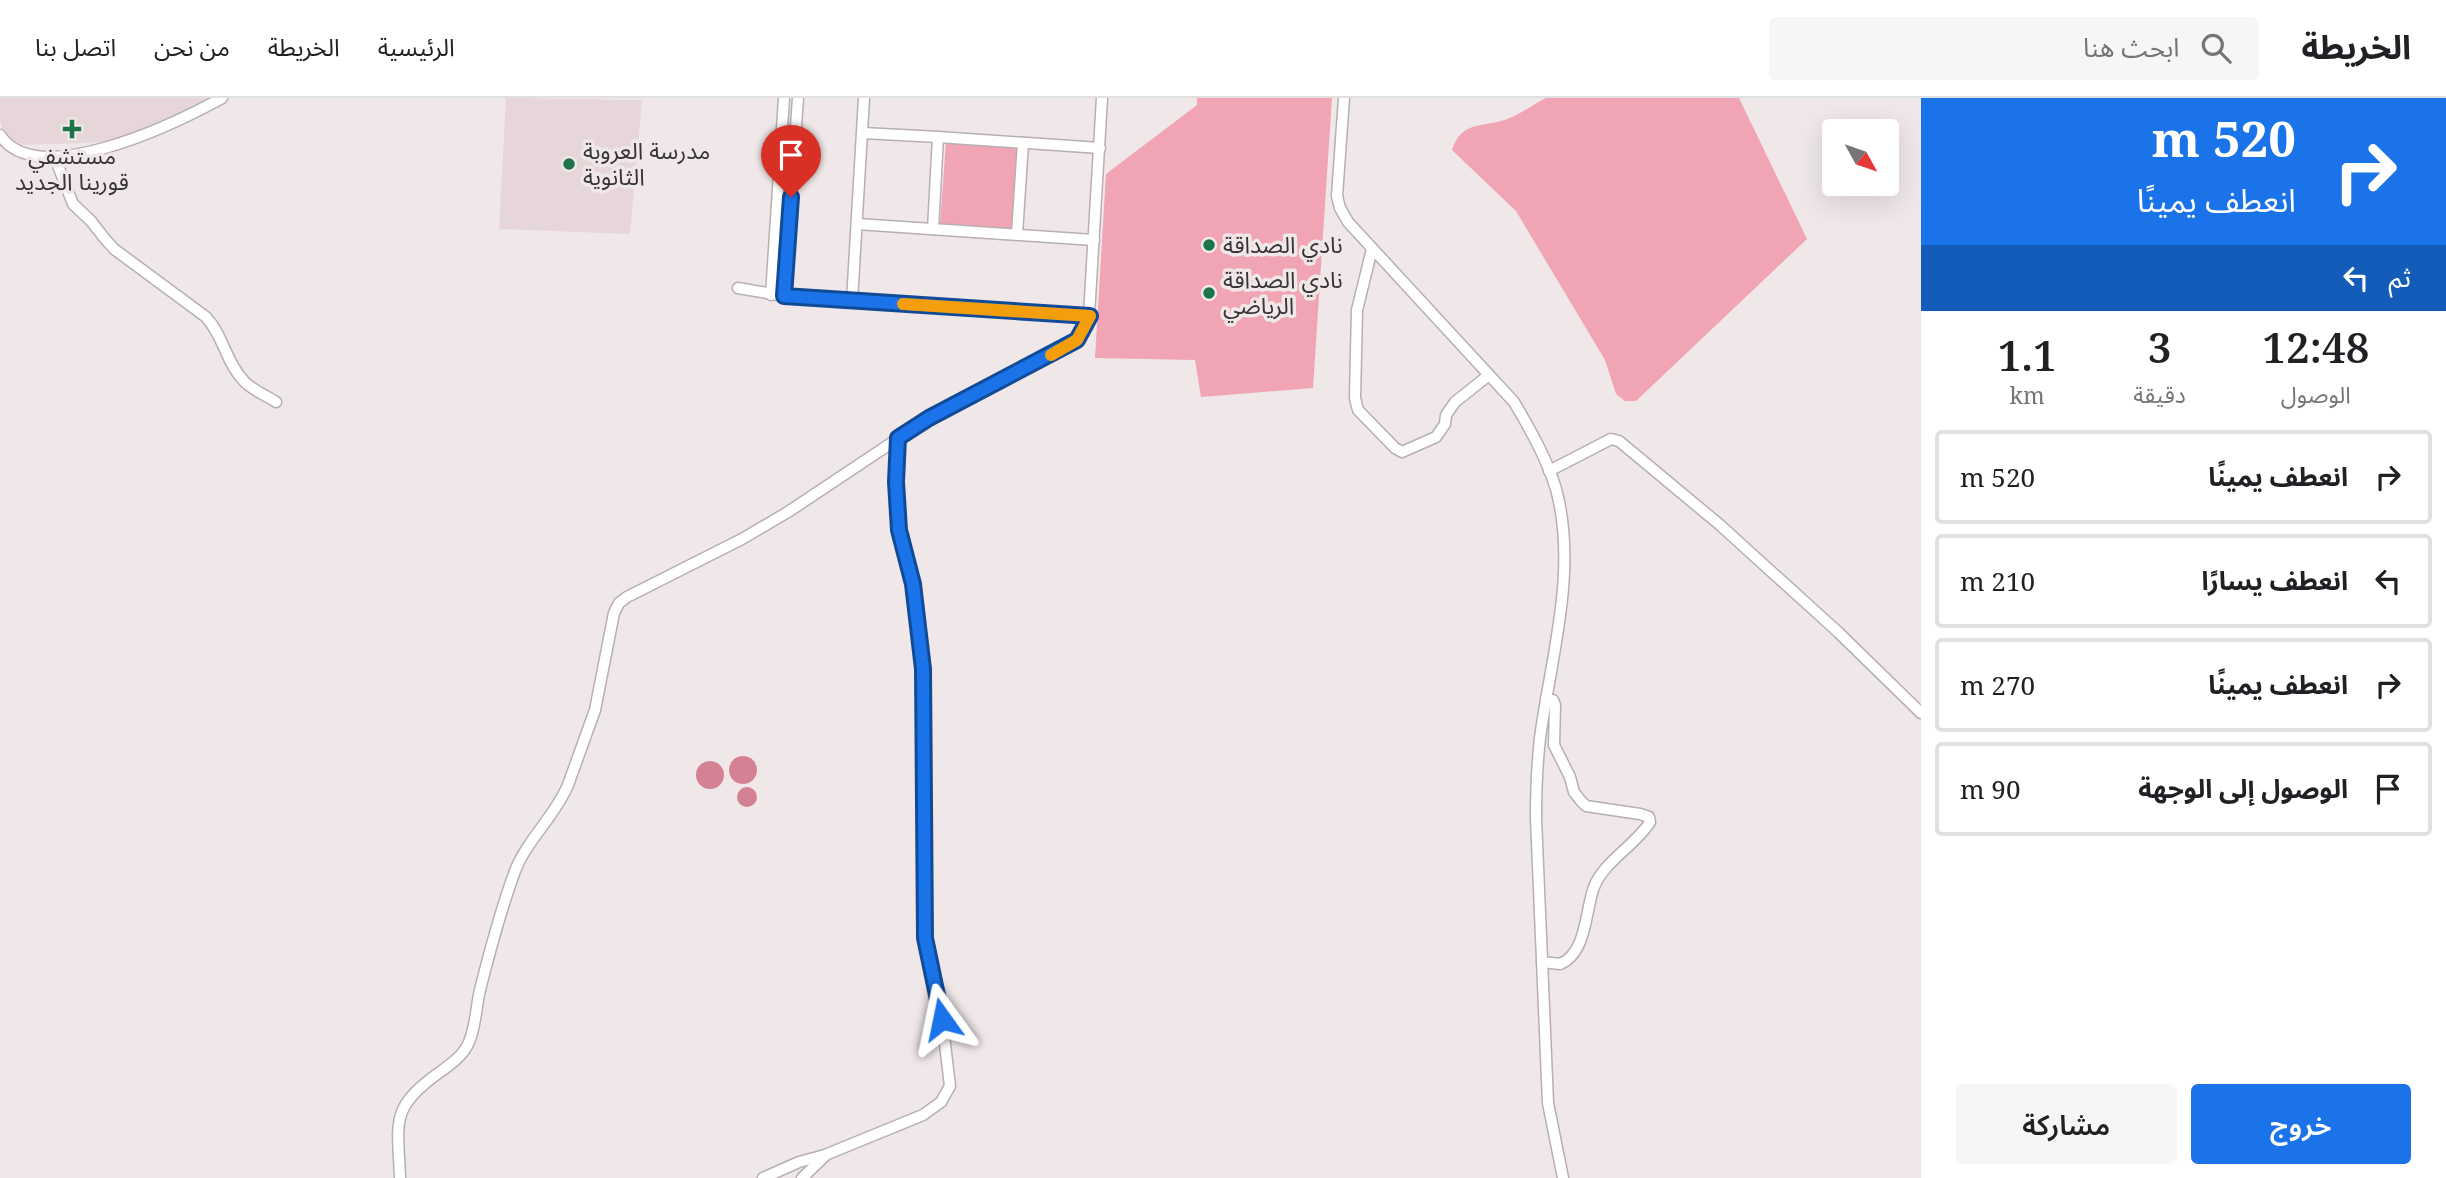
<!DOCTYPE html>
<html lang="ar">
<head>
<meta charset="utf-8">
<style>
  body { margin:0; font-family:"Noto Serif","Noto Sans Arabic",serif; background:#f6f6f6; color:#202124; direction:rtl; height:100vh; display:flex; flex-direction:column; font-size:26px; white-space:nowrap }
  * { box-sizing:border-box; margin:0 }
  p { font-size:23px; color:#757577 }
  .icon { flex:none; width:38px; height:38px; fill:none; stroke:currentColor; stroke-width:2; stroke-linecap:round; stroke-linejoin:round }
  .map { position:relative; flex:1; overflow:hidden; direction:ltr }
  .side { display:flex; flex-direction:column; background:#fff; width:525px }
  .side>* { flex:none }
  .banner { background:#1a73e8; color:#fff; overflow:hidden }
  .needle { width:46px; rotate:130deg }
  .buttons { position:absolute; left:1822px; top:21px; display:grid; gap:14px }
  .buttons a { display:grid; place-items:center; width:77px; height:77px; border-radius:7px; background:#fff; box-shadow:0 7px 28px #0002; font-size:35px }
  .pin { position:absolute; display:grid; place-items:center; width:60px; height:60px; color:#fff; margin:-72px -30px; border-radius:50% 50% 50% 0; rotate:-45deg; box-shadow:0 0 7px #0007 }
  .pin .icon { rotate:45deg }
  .me { position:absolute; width:77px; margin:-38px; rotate:348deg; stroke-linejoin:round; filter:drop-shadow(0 0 5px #0008) }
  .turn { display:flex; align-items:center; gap:24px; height:147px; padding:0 35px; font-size:32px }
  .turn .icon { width:91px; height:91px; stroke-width:2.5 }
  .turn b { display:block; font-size:49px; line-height:60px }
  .then { display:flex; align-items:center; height:66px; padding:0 35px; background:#0003; gap:14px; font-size:26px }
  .eta { display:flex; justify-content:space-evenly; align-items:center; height:119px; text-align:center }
  .eta b { font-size:42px; font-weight:600; line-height:49px }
  .button { display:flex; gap:14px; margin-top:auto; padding:14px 35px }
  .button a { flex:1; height:80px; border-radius:7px; background:#1a73e8; color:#fff; font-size:28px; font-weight:600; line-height:80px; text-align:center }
  .button a+a { background:#f6f6f6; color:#202124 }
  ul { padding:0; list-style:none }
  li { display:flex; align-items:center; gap:21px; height:94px; margin:0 14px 10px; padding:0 21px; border:4px solid #e0e0e0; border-radius:7px }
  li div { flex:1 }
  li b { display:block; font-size:26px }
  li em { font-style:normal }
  header { display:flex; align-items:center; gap:42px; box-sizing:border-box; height:98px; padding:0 35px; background:#fff; border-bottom:2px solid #e0e0e0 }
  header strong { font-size:33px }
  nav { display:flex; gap:38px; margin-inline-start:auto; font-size:24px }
  .search { width:490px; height:63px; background:#f6f6f6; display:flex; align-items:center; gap:18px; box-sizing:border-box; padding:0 24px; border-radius:7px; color:#757577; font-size:26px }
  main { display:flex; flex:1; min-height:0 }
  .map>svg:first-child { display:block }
  .built { fill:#e7d6d9 }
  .green { fill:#f0a4b4 }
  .water { fill:#d48193 }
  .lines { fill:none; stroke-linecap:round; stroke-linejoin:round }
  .minor-casing { stroke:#b7afb1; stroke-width:13 }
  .minor { stroke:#fff; stroke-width:10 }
  .route-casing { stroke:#114b97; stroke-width:18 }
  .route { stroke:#1a73e8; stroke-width:12 }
  .slow { stroke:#f59e0b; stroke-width:12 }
  .poi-dot { fill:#1d7448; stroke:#efe7e8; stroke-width:2.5 }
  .labels { text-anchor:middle; stroke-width:7; stroke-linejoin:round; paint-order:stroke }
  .poi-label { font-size:23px; fill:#383435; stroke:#efe7e8; text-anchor:start }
</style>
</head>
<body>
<header>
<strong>الخريطة</strong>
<div class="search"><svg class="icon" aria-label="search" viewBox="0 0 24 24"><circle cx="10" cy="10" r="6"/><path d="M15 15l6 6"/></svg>ابحث هنا</div>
<nav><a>الرئيسية</a><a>الخريطة</a><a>من نحن</a><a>اتصل بنا</a></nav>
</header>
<main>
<section class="side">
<div class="banner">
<div class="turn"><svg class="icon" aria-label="right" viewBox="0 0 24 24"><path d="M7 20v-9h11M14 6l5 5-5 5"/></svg><div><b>520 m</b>انعطف يمينًا</div></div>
<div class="then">ثم<svg class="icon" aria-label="left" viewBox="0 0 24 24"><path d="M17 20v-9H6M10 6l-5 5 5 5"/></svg></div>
</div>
<div class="eta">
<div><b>12:48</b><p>الوصول</p></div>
<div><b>3</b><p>دقيقة</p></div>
<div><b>1.1</b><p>km</p></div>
</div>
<ul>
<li><svg class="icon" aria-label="right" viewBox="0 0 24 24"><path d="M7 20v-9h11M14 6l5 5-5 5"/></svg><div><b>انعطف يمينًا</b></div><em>520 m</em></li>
<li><svg class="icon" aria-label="left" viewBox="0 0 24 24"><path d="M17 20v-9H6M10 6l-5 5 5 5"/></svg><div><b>انعطف يسارًا</b></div><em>210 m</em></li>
<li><svg class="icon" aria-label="right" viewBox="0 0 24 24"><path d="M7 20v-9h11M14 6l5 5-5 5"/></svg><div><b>انعطف يمينًا</b></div><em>270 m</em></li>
<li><svg class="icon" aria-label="arrive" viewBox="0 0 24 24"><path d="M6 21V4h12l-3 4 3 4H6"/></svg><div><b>الوصول إلى الوجهة</b></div><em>90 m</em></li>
</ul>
<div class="button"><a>خروج</a><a>مشاركة</a></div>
</section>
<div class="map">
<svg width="1921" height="1080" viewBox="0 0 1921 1080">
  <rect width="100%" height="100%" fill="#efe7e8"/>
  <g class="built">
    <path d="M0,0H211L202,7L109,44L24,47L5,39L0,23Z"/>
    <path d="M506,0L642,2L630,136L499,131Z"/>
  </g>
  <g class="green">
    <path d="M1197,0H1332L1313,290L1201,299L1195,262L1095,260L1106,76L1197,7Z"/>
    <path d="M1546,0H1739L1807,141L1636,303H1625L1616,296L1605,262L1516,113L1452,52C1461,24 1480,29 1501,23C1517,19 1532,7 1546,0Z"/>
    <path d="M946,44L1019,49L1014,131L940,127Z"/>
  </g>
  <g class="water">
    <circle cx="743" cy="672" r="14"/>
    <circle cx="710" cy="677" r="14"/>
    <circle cx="747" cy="699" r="10"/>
  </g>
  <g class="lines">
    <g class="minor-casing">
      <g id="minor">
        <path d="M1344,0L1337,98L1340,110L1348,124L1514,304C1530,331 1547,361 1556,391C1578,472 1551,559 1540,640C1537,667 1536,693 1536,720L1548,1005L1563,1080"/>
        <path d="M863,35L938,39"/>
        <path d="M0,37C37,94 178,24 222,0"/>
        <path d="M55,60L73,106L91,123L105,141L114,151L206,219C223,237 226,264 243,282C251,292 266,297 276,304"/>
        <path d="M857,126L1094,142"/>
        <path d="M933,131L938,39L1100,50"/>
        <path d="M1017,136L1023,45"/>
        <path d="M1372,151L1357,212L1355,300L1358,312L1395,350L1402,354L1436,339L1445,326L1446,317L1455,304L1489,277"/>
        <path d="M738,190L784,198L1089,217L1102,0"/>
        <path d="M771,197L784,0"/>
        <path d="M784,198L798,0"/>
        <path d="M852,203L864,0"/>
        <path d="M1549,373L1611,341L1619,343L1720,427L1838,534L1921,615"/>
        <path d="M1542,864L1560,866C1587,855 1585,813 1594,789C1604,763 1636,747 1650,724L1649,719L1640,716L1586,708L1581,703L1574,694L1570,679L1554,647L1555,607L1553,602L1546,600"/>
        <path d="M400,1080C398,1024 389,1010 440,974C451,966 464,957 469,944C476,928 476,908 480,892C490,852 501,811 515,773C527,742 555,718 568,687L595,612L614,515L619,505L627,499L742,441L788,414L929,320L1077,241L1089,217"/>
        <path d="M763,1080L799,1064L825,1057L923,1017L941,1004L950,988L942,921L925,840L924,571L913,486L899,432L896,384L898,340"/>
        <path d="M802,1080L825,1058"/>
      </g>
    </g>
    <use href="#minor" class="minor"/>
  </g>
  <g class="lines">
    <g class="route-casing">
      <path id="route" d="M791,99L784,198L1090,218L1077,242L929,320L898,340L896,384L899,432L913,486L923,571L925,840L942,921"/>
    </g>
    <use href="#route" class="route"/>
    <path class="slow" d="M903,206L1090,218L1077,242L1051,257"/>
  </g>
  <g class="poi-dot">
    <path d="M68.5 20.5h7v7h7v7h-7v7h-7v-7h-7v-7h7z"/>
    <circle cx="569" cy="66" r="7"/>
    <circle cx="1209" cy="147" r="7"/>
    <circle cx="1209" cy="195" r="7"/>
  </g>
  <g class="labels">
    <g class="poi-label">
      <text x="583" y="61">مدرسة العروبة<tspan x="583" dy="26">الثانوية</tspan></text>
      <text x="72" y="66" text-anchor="middle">مستشفي<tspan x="72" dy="26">قورينا الجديد</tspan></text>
      <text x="1223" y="155">نادي الصداقة</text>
      <text x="1223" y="190">نادي الصداقة<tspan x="1223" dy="26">الرياضي</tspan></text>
    </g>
  </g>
</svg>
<div class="buttons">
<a><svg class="needle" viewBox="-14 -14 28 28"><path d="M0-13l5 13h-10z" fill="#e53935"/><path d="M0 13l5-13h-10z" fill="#757577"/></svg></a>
</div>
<div class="pin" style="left:791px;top:99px;background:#d93025"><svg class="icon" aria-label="arrive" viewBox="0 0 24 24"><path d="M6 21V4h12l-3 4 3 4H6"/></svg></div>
<svg class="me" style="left:942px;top:921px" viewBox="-20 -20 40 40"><path d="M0-17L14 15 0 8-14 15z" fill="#1a73e8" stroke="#fff" stroke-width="4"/></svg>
</div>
</main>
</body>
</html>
